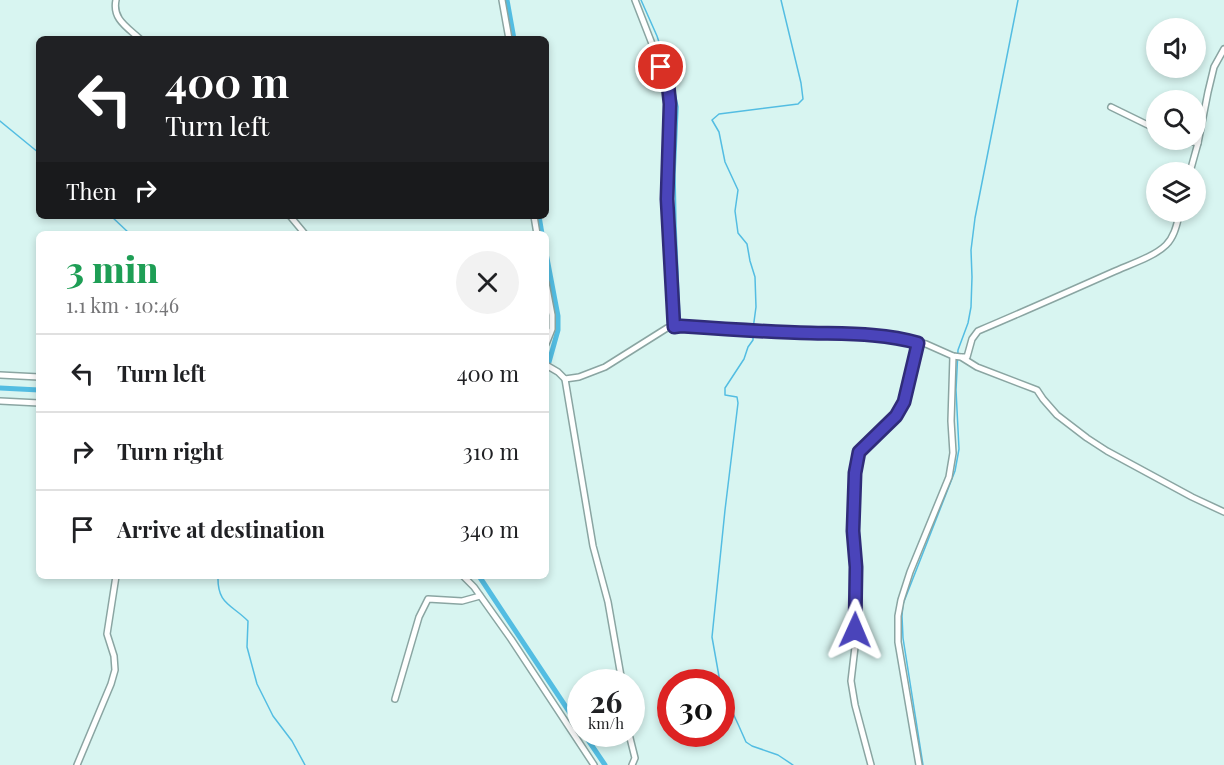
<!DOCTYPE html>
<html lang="en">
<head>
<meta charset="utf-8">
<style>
  body { margin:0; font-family:"Playfair Display",serif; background:#f2f2f2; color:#202124; height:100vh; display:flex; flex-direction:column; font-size:22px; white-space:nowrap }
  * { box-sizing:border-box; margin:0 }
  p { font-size:20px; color:#757577 }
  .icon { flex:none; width:33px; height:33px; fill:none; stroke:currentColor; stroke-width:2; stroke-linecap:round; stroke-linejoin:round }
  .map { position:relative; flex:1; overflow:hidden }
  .panel { position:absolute; left:36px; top:231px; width:513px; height:348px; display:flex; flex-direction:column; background:#fff; border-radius:9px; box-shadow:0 3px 9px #0003 }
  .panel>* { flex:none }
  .top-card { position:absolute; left:36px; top:36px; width:513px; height:183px; border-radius:9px; box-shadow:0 3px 9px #0003; background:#202124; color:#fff; overflow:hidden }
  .controls { position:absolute; left:1146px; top:18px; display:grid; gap:12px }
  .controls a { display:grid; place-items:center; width:60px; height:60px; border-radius:50%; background:#fff; box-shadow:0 3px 9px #0003; font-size:30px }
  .speed { position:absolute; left:567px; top:669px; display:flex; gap:12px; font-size:30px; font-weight:700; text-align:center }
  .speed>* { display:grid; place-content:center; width:78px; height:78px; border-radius:50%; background:#fff; box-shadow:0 3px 9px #0003; line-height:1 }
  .speed small { font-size:15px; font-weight:400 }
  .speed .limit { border:9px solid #d22; background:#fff; color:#111 }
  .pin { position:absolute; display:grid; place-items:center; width:51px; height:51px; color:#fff; margin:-26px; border:3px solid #fff; border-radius:50%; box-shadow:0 2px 6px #0007 }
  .me { position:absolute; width:66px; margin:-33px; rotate:1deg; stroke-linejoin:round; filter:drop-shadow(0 0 4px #0008) }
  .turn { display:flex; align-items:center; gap:21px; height:126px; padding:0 30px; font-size:27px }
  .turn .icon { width:78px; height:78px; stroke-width:2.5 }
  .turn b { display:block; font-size:42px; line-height:51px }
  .then { display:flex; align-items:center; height:57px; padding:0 30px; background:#0003; gap:12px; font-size:22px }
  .round { display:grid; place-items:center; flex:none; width:63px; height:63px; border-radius:32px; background:#f2f2f2 }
  .overview { display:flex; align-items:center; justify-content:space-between; height:102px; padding:0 30px }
  h1 { font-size:36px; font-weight:800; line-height:45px; color:#1e9e55 }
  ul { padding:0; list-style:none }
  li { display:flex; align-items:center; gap:18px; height:78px; padding:0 30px; border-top:2px solid #e0e0e0 }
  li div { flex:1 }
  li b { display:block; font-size:22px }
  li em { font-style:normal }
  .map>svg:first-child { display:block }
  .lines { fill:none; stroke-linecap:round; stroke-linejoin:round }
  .stream { stroke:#53bde2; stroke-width:1.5 }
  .canal { stroke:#53bde2; stroke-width:5 }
  .minor-casing { stroke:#8aa5a2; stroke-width:8 }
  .minor { stroke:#fff; stroke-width:5 }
  .route-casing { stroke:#302c79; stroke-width:15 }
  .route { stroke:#4a44ba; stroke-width:10 }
</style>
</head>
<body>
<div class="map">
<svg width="1224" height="765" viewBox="0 0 1224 765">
  <rect width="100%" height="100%" fill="#d8f5f1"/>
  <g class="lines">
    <g class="stream">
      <path d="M641,0L657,36L674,88L678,107L675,174L676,226L680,320"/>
      <path d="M0,121L39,153"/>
      <path d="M111,216L130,234"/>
      <path d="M753,329L756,307L755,277L750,261L747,244L738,233L735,211L738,190L725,162L719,132L712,120L719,114L798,104L803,99L801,83L781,0"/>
      <path d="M218,576C217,604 231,604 248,621L247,647L257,684L273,716L292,741L305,765"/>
      <path d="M720,682L712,637L725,510L738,403L737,397L725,395V388L744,359L748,347L753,340V334"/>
      <path d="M722,690L738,724L746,742L752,746L778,755L793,765"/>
      <path d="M923,765L903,638L902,616L903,604L955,471L959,449L956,390L958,350L968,323L971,307L972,277L971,250L975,218L1018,0"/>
    </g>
    <g class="canal">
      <path d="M507,0L514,39"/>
      <path d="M539,216L542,234"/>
      <path d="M546,253L558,316V330L549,362"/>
      <path d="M0,388L39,390"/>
      <path d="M479,576L580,728"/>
      <path d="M584,734L605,765"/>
    </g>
    <g class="minor-casing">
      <g id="minor">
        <path d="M116,0C112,19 127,27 140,39"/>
        <path d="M502,0L509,39"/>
        <path d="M635,0L668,85L670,104L667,199L671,290L674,327"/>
        <path d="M1111,107L1156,129"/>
        <path d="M1184,140L1198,143"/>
        <path d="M1190,172L1198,143L1208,92L1214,67L1224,49"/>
        <path d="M290,216L305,234"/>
        <path d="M534,216L537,234"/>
        <path d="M546,283L552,315V329L546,344"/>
        <path d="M962,357H967L972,339L978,331C1023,312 1068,292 1113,272C1128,265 1154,257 1166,245C1175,236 1177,223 1180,212"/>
        <path d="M546,365L558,372L565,379L579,377L605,367L667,328L681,326L750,331L868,334L906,340L926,344L953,356L961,357L977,367L1037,390L1043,399L1057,415L1087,438L1107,451L1192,497L1224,512"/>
        <path d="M0,375L39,377"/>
        <path d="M565,379L593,546L608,602L622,682"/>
        <path d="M0,401L39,403"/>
        <path d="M463,576L474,587L511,639L594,765"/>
        <path d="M395,699L419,617L428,599L462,601L480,596"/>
        <path d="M629,734L635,758L632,765"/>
        <path d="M77,765L111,684L115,670L114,656L107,634L116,576"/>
        <path d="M871,765L855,705L851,681L855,647L856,568L853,531L855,473L859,452L896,416L904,402L918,343"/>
        <path d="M919,765L898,642V616L901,600L910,572L949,477L953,453L951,421L953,356"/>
      </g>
    </g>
    <use href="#minor" class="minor"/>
  </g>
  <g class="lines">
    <g class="route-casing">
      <path id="route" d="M661,67L668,85L670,104L667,199L674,327L681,326C724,329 768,332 811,333C847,334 883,333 918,343L904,402L896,416L859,452L855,473L853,531L856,567L855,630"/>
    </g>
    <use href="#route" class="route"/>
  </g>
</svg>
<div class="controls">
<a><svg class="icon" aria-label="sound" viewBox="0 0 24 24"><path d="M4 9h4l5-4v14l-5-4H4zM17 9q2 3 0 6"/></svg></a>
<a><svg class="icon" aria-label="search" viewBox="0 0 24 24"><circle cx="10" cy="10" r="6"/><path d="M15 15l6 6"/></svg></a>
<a><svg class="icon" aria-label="layers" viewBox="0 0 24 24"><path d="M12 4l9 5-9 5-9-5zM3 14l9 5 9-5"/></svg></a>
</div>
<div class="speed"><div>26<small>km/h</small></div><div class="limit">30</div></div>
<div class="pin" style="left:661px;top:67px;background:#d93025"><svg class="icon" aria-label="arrive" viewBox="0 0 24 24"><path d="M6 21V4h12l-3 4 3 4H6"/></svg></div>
<svg class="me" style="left:855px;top:630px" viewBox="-20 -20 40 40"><path d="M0-17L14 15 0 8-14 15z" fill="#4a44ba" stroke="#fff" stroke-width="4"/></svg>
<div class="top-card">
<div class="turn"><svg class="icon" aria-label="left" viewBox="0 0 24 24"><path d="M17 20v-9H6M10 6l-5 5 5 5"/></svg><div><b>400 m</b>Turn left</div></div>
<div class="then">Then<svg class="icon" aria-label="right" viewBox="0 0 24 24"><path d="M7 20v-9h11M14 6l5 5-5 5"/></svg></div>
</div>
<section class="panel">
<div class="overview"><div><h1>3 min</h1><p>1.1 km · 10:46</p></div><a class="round"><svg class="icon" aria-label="close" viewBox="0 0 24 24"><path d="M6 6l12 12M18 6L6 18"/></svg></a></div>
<ul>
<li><svg class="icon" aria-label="left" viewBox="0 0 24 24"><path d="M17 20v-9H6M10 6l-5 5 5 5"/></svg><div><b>Turn left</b></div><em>400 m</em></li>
<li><svg class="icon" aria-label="right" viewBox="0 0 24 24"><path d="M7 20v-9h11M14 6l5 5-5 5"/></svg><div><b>Turn right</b></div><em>310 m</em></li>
<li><svg class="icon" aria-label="arrive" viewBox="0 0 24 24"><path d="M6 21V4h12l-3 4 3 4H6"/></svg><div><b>Arrive at destination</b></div><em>340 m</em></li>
</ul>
</section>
</div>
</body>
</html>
